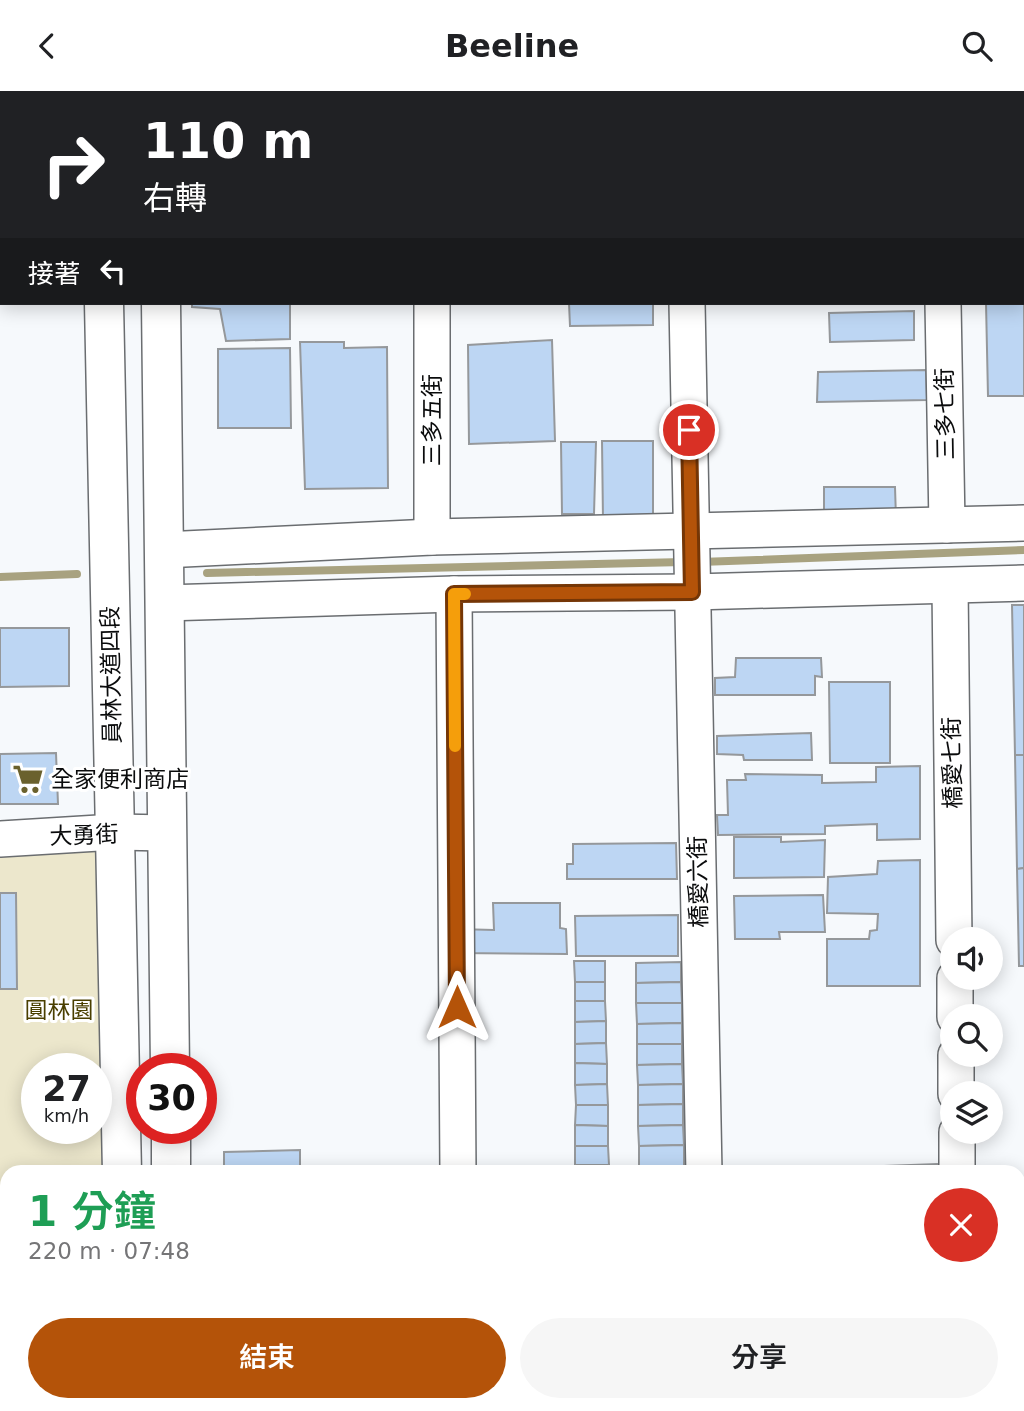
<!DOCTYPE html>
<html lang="zh-TW">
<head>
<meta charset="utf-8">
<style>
  body { margin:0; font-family:"DejaVu Sans","Noto Sans TC",sans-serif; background:#f6f6f6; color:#202124; height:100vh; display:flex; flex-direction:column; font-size:26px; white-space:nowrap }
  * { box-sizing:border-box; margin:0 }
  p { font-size:23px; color:#757577 }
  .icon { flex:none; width:38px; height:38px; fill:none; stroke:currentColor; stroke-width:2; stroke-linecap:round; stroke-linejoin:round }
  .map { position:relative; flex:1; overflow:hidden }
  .sheet { position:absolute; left:0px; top:1074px; width:1026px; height:247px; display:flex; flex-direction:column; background:#fff; border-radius:21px 21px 0 0; box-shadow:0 4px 18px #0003 }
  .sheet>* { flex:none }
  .hud { position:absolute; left:0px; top:0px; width:1026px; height:214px; box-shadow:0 4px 18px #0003; background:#202124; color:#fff; overflow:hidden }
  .fabs { position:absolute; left:940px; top:836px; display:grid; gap:14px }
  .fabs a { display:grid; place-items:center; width:63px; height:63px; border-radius:50%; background:#fff; box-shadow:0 4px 18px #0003; font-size:35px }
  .speed { position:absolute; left:21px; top:962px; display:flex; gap:14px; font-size:35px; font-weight:700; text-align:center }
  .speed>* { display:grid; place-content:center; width:91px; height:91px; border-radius:50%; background:#fff; box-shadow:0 4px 18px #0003; line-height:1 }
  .speed small { font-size:18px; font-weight:400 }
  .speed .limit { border:10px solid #d22; background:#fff; color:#111 }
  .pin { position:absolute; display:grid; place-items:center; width:60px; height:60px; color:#fff; margin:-30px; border:4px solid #fff; border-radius:50%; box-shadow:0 2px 7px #0007 }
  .me { position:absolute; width:77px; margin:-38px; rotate:0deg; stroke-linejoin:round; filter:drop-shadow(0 0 5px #0008) }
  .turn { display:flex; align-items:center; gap:24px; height:147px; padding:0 28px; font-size:32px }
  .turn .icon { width:91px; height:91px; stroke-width:2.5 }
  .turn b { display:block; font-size:49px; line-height:60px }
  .then { display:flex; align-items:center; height:66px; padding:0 28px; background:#0003; gap:14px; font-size:26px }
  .round { display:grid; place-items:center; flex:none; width:74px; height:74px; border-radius:37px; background:#f6f6f6 }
  .head { display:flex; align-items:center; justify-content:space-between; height:119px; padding:0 28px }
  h1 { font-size:42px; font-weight:600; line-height:52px; color:#1e9e55 }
  .primary-button { display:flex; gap:14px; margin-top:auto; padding:14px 28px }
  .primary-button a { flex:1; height:80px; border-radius:42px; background:#b45309; color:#fff; font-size:28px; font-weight:600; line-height:80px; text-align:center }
  .primary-button a+a { background:#f6f6f6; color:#202124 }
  header { display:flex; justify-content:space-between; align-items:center; height:91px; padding:0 28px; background:#fff; font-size:32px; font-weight:600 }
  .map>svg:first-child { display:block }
  .green { fill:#ece7cc; fill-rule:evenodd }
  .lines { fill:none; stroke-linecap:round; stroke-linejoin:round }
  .stream { stroke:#a8a280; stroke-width:8 }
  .building { fill:#bdd6f3; stroke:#95989b; stroke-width:2 }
  .minor-casing { stroke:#6a6d70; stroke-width:38 }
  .major-casing { stroke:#6a6d70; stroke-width:41 }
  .minor { stroke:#fff; stroke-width:35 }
  .major { stroke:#fff; stroke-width:38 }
  .route-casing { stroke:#753606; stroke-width:18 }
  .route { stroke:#b45309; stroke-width:12 }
  .slow { stroke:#f59e0b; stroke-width:12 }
  .labels { text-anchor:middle; stroke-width:6; stroke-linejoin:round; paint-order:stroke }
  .street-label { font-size:23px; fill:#0a0b0c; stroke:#fff }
  .poi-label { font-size:23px; fill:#0a0b0c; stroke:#fff; text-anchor:start }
  .park-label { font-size:23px; fill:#4a3f00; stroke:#fff }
</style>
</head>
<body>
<header><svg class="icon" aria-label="back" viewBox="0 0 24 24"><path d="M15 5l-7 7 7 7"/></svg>Beeline<svg class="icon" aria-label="search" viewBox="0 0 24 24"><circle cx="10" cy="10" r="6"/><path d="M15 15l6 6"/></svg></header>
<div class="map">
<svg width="1024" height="1320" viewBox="0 0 1024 1320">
  <rect width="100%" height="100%" fill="#f6f9fc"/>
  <path class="green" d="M115,741L122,1081L7,1082V1211H0V748ZM37,978H96V1038H37Z"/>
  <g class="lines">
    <g class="stream">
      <path d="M700,471L1024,459"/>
      <path d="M207,482L684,471"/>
      <path d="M0,486L77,483"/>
    </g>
  </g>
  <g class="building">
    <path d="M984,0H1024V305H988L986,212H1024V2H984Z"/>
    <path d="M192,212H290V248L226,250L220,218L192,216Z"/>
    <path d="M569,212H653V234L570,235Z"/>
    <path d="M914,220V249L830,251L829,222Z"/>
    <path d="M552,249L555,350L469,353L468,254Z"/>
    <path d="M300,251H344V257L387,256L388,397L305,398Z"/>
    <path d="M290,257L291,337H218V258Z"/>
    <path d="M926,279L927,309L817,311L818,281Z"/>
    <path d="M602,350H653V428L603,429Z"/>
    <path d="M561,351H596L594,423H562Z"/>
    <path d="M824,396H895L896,427L824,428Z"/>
    <path d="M1012,514H1024V664H1015Z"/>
    <path d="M0,537H69V595L0,596Z"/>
    <path d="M736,567H821L822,586L815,585V604H715V587L735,586Z"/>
    <path d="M829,591H890V672H830Z"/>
    <path d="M811,642L812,669H744L743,664L717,663V645Z"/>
    <path d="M56,662L58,713H0V663Z"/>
    <path d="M1015,664H1024V777L1017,778Z"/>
    <path d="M920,675V748L877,749V733L825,735V743L718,744L717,724H728L727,689H746L745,683L822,684V692L876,691V676Z"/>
    <path d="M734,746H781V751L825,749L824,786L734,787Z"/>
    <path d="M676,752L677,788H567V773H573V753Z"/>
    <path d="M920,769V895H827V848H869L870,840L877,839L878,823L827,822L828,786L877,783L878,770Z"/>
    <path d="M1024,777V875H1019L1017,778Z"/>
    <path d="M0,802H16L17,898H0Z"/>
    <path d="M823,804L825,841H779L780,848H735L734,805Z"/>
    <path d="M493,812H560V837L566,838L567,863L457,862V838L494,839Z"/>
    <path d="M678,824V865H576L575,825Z"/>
    <path d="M574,870H605V891H575Z"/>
    <path d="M681,871V891L636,892V872Z"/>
    <rect x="575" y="891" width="30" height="19"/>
    <path d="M681,891L682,912H636V892Z"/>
    <path d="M575,910H605L606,930L575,931Z"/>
    <path d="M636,912H682V932L637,933Z"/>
    <path d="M606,930V952L575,953V931Z"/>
    <path d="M682,932V953H637V933Z"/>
    <path d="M606,952L607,973L575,972V953Z"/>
    <path d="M637,953H682V973L637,974Z"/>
    <path d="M575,972L607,973V993L575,994Z"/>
    <path d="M682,973L683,993L638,994L637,974Z"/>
    <path d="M607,993L608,1014H576L575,994Z"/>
    <path d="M683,993V1013L638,1014V994Z"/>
    <path d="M683,1013V1034L638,1035V1014Z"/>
    <path d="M576,1014H608V1035L575,1034Z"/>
    <path d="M575,1034L608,1035V1055H575Z"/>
    <path d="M683,1034L684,1054L639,1055L638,1035Z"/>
    <path d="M684,1054V1075L639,1076V1055Z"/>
    <path d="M575,1055H608L609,1074H575Z"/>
    <path d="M300,1059V1082H224V1061Z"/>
    <path d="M937,1073L938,1082H831V1077Z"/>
    <rect x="575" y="1074" width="34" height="8"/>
    <path d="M684,1075V1082H639V1076Z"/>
    <path d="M1018,1221H1024V1320H996V1314H1018Z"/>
    <rect x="313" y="1314" width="27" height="6"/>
    <rect x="347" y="1314" width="57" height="6"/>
    <rect x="580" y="1314" width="38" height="6"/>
    <rect x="637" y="1314" width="44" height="6"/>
  </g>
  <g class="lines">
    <g class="minor-casing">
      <g id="minor">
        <path d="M431,0V2"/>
        <path d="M684,0V2"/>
        <path d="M940,0V2"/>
        <path d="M432,212V446"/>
        <path d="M687,212L704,1082"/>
        <path d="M943,212L947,434"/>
        <path d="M164,459L432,446L1024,432"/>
        <path d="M950,495L954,849"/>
        <path d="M454,503L458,1082"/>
        <path d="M165,512L454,503L693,501L1024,492"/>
        <path d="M0,748L115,741L168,742"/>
        <path d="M955,887V926"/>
        <path d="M956,964V1003"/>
        <path d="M957,1041V1082"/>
        <path d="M1018,1204H1024"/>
        <path d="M0,1211H7"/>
        <path d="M462,1314L463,1320"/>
        <path d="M708,1314L709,1320"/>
        <path d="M962,1314L963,1320"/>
      </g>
    </g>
    <g class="major-casing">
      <g id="major">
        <path d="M100,0V2"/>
        <path d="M155,0V2"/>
        <path d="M104,212L122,1082"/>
        <path d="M161,212L170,978"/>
        <path d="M171,1038V1082"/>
        <path d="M131,1314V1320"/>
        <path d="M176,1314V1320"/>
      </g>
    </g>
    <use href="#minor" class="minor"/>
    <use href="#major" class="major"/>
  </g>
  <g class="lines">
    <g class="route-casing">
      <path id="route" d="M457,916L454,503L692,501L689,339"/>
    </g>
    <use href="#route" class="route"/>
    <path class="slow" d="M455,655L454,503H465"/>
  </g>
  <defs>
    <g id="supermarket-bare" transform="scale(2.415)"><path d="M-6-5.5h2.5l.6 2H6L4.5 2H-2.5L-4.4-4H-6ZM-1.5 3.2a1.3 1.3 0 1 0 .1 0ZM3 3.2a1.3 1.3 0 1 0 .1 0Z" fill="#6a612d" stroke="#fff" stroke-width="2.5" paint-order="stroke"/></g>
  </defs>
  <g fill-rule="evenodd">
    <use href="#supermarket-bare" x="28" y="688"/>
  </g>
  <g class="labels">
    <g class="street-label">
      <text transform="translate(945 323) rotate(-91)" y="8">三多七街</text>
      <text transform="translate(432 329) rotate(-90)" y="8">三多五街</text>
      <text transform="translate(111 584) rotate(-91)" y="8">員林大道四段</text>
      <text transform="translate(952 672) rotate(-91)" y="8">橋愛七街</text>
      <text transform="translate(84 744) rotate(-2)" y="8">大勇街</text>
      <text transform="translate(698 791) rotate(-91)" y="8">橋愛六街</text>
    </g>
    <g class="poi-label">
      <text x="51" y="696">全家便利商店</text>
    </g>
    <g class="park-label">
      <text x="59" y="927">圓林園</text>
    </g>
  </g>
</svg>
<div class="fabs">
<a><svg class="icon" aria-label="sound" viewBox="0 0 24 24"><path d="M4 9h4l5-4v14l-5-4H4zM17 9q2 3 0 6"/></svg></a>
<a><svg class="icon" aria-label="search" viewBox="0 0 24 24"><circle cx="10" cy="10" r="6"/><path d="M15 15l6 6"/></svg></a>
<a><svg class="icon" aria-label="layers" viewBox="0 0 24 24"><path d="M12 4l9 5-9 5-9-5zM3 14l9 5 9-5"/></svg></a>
</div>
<div class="speed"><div>27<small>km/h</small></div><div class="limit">30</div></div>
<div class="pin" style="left:689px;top:339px;background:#d93025"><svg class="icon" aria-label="arrive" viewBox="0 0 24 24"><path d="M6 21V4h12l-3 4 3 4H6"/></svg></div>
<svg class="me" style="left:457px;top:916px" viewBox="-20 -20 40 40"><path d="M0-17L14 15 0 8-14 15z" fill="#b45309" stroke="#fff" stroke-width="4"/></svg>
<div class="hud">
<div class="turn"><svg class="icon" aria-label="right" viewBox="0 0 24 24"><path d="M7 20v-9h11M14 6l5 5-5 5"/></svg><div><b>110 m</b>右轉</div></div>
<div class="then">接著<svg class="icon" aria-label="left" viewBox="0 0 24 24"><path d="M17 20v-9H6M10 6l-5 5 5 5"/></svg></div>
</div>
<section class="sheet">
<div class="head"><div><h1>1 分鐘</h1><p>220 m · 07:48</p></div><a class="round" style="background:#d93025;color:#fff"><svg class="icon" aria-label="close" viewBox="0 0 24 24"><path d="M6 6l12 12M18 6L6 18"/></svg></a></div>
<div class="primary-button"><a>結束</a><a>分享</a></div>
</section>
</div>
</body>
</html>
